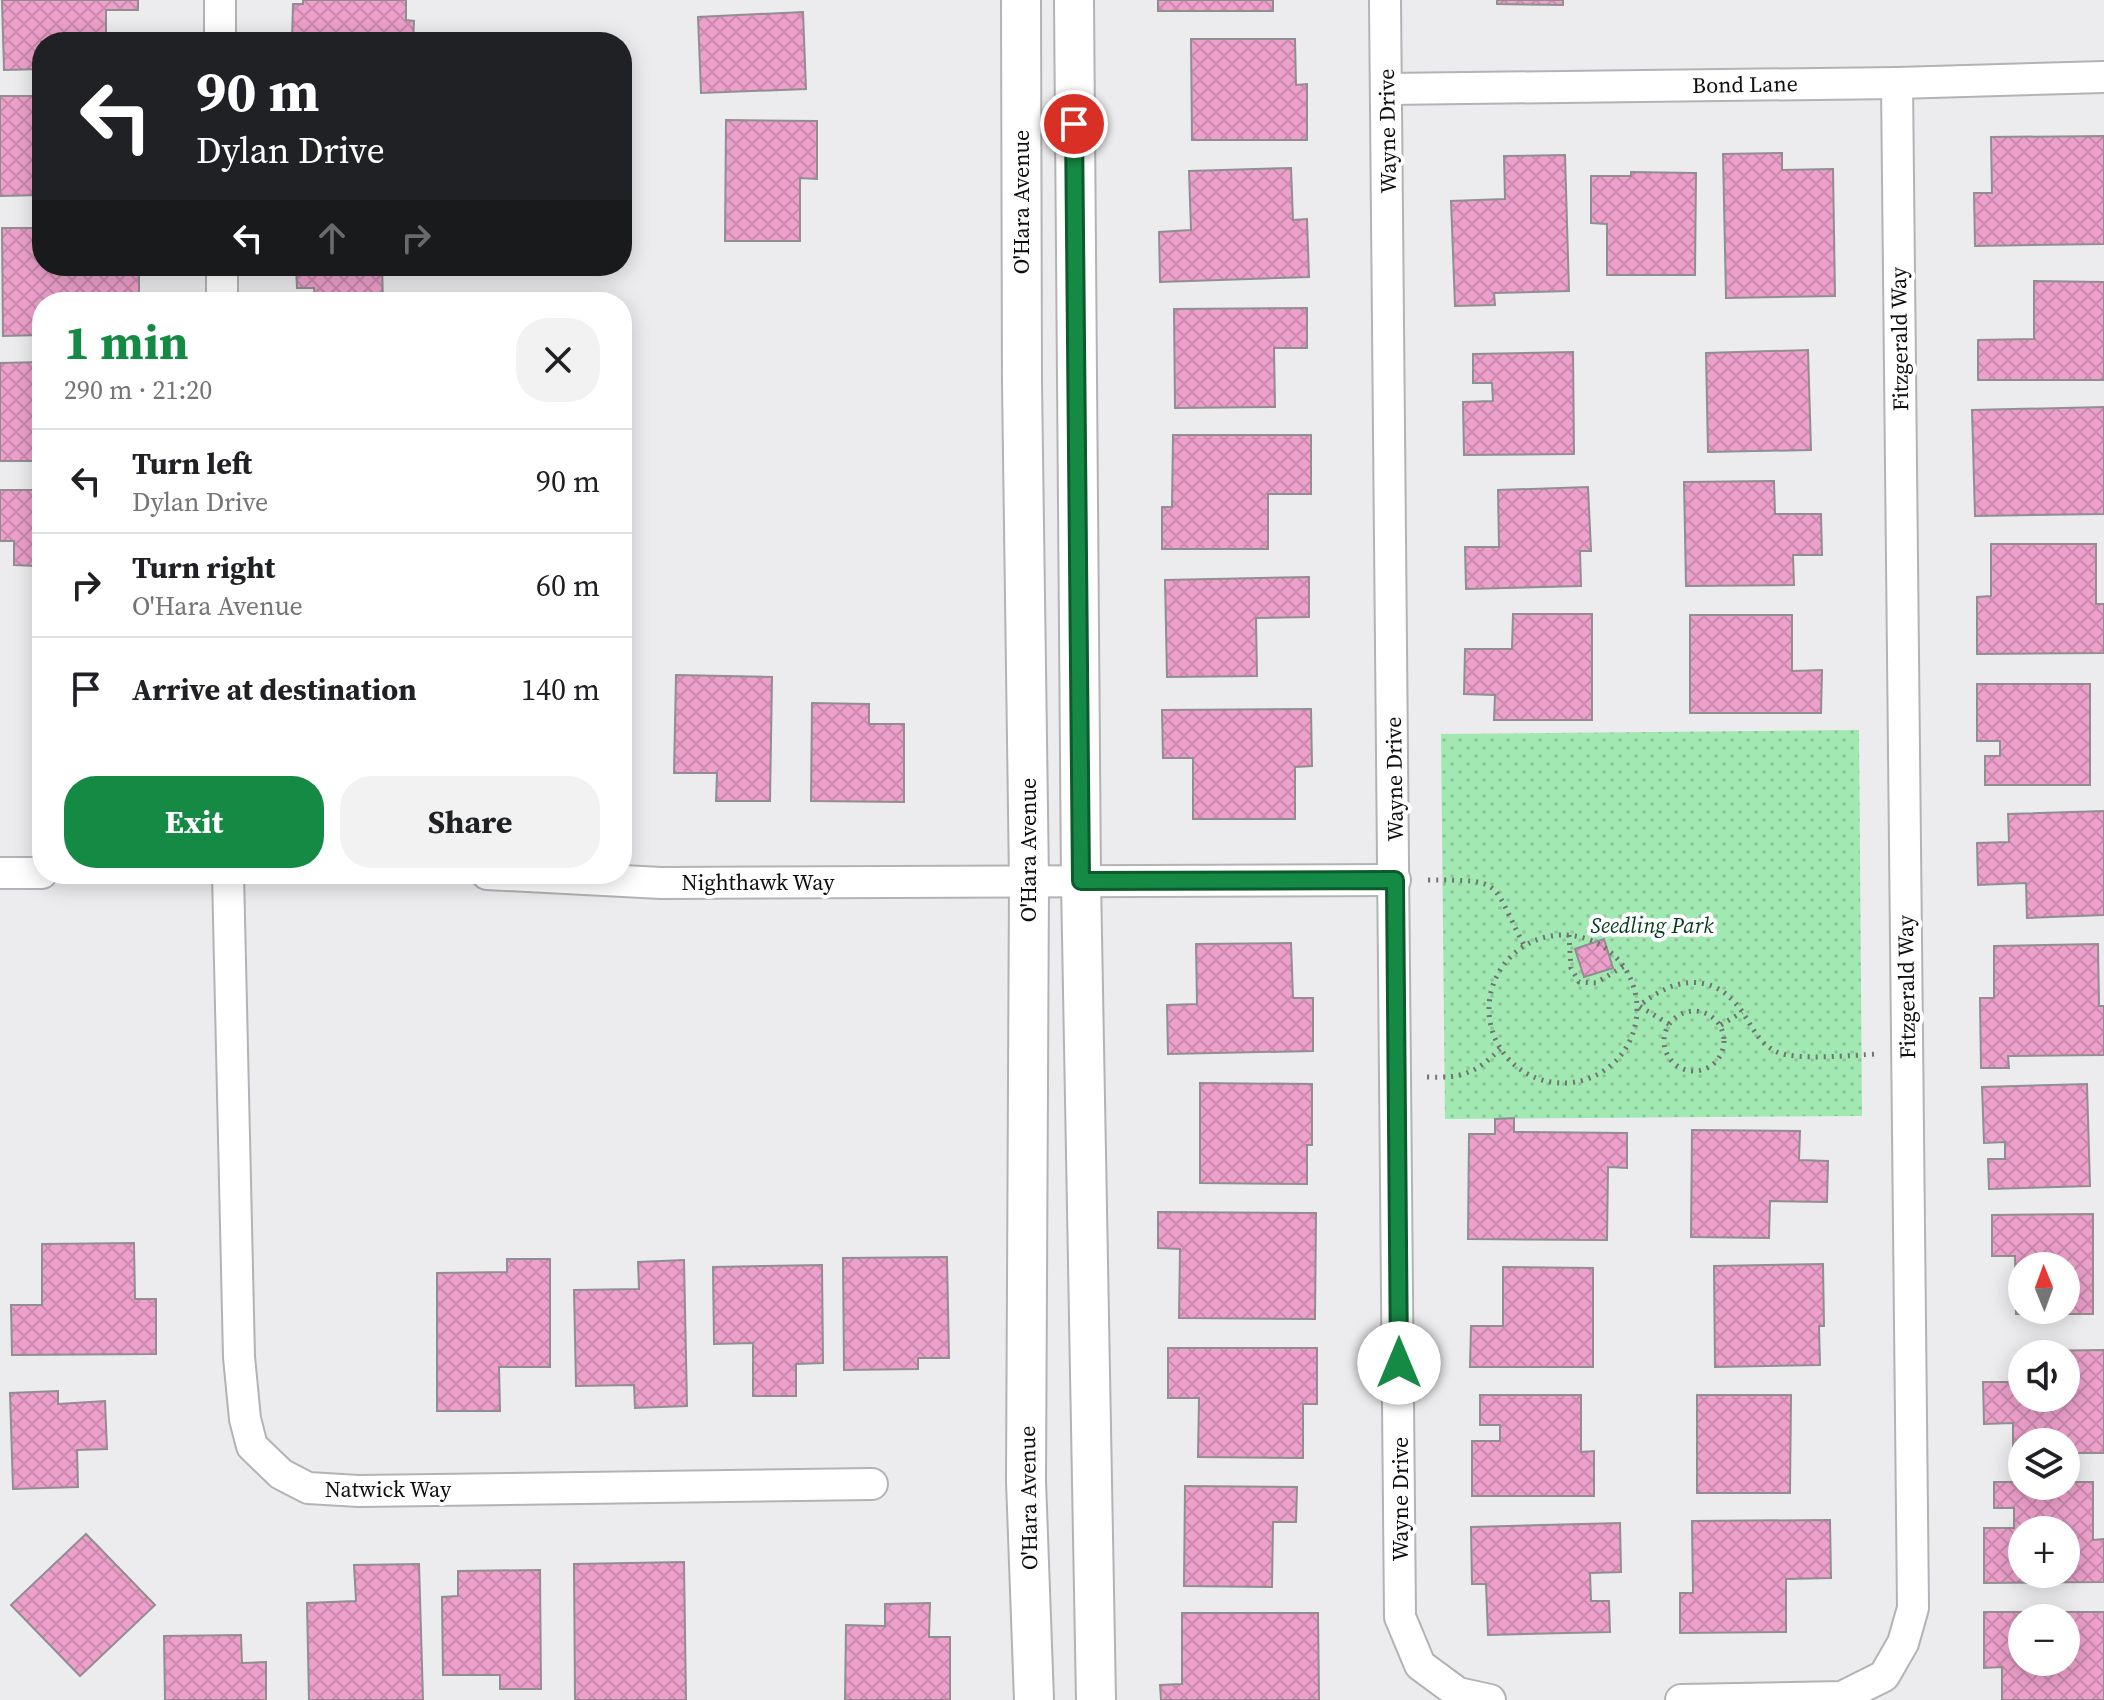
<!DOCTYPE html>
<html lang="en">
<head>
<meta charset="utf-8">
<style>
  body { margin:0; font-family:"Source Serif 4",serif; background:#f2f2f2; color:#202124; height:100vh; display:flex; flex-direction:column; font-size:30px; white-space:nowrap }
  * { box-sizing:border-box; margin:0 }
  p { font-size:26px; color:#757577 }
  .icon { flex:none; width:44px; height:44px; fill:none; stroke:currentColor; stroke-width:2; stroke-linecap:round; stroke-linejoin:round }
  .map { position:relative; flex:1; overflow:hidden }
  .panel { position:absolute; left:32px; top:292px; width:600px; height:592px; display:flex; flex-direction:column; background:#fff; border-radius:32px; box-shadow:0 4px 20px #0003 }
  .panel>* { flex:none }
  .top-card { position:absolute; left:32px; top:32px; width:600px; height:244px; border-radius:32px; box-shadow:0 4px 20px #0003; background:#202124; color:#fff; overflow:hidden }
  .needle { width:52px; rotate:359deg }
  .buttons { position:absolute; left:2008px; top:1252px; display:grid; gap:16px }
  .buttons a { display:grid; place-items:center; width:72px; height:72px; border-radius:50%; background:#fff; box-shadow:0 4px 20px #0003; font-size:40px }
  .pin { position:absolute; display:grid; place-items:center; width:68px; height:68px; color:#fff; margin:-34px; border:4px solid #fff; border-radius:50%; box-shadow:0 2px 8px #0007 }
  .me { position:absolute; width:88px; margin:-44px; rotate:0deg; stroke-linejoin:round; filter:drop-shadow(0 0 6px #0008) }
  .turn { display:flex; align-items:center; gap:28px; height:168px; padding:0 32px; font-size:36px }
  .turn .icon { width:104px; height:104px; stroke-width:2.5 }
  .turn b { display:block; font-size:56px; line-height:68px }
  .lanes { display:flex; align-items:center; height:76px; padding:0 32px; background:#0003; justify-content:center; gap:40px; direction:ltr }
  .lanes .off { opacity:.35 }
  .round { display:grid; place-items:center; flex:none; width:84px; height:84px; border-radius:32px; background:#f2f2f2 }
  .headline { display:flex; align-items:center; justify-content:space-between; height:136px; padding:0 32px }
  h1 { font-size:48px; font-weight:700; line-height:60px; color:#148a44 }
  .primary-button { display:flex; gap:16px; margin-top:auto; padding:16px 32px }
  .primary-button a { flex:1; height:92px; border-radius:32px; background:#148a44; color:#fff; font-size:32px; font-weight:700; line-height:92px; text-align:center }
  .primary-button a+a { background:#f2f2f2; color:#202124 }
  ul { padding:0; list-style:none }
  li { display:flex; align-items:center; gap:24px; height:104px; padding:0 32px; border-top:2px solid #e0e0e0 }
  li div { flex:1 }
  li b { display:block; font-size:30px }
  li em { font-style:normal }
  .map>svg:first-child { display:block }
  .park { fill:url(#park-dots) }
  .building { fill:url(#building-cross-hatch); stroke:#918e90; stroke-width:2; fill-rule:evenodd }
  .lines { fill:none; stroke-linecap:round; stroke-linejoin:round }
  .minor-casing { stroke:#b2b3b5; stroke-width:34 }
  .tertiary-casing { stroke:#b2b3b5; stroke-width:42 }
  .path { stroke:#727274; stroke-width:5; stroke-dasharray:2 6; stroke-linecap:butt }
  .minor { stroke:#fff; stroke-width:30 }
  .tertiary { stroke:#fff; stroke-width:38 }
  .route-casing { stroke:#0d5a2c; stroke-width:20 }
  .route { stroke:#148a44; stroke-width:14 }
  .labels { text-anchor:middle; stroke-width:8; stroke-linejoin:round; paint-order:stroke }
  .street-label { font-size:22px; fill:#0e0e0f; stroke:#fff }
  .park-label { font-size:22px; font-style:italic; fill:#033c1a; stroke:#fff }
</style>
</head>
<body>
<div class="map">
<svg width="2104" height="1700" viewBox="0 0 2104 1700">
  <defs>
    <pattern id="park-dots" width="8" height="8" patternUnits="userSpaceOnUse" patternTransform="scale(2)"><rect width="8" height="8" fill="#a2e8b2"/><path d="M2 2h.1M6 6h.1" fill="none" stroke="#8ac698" stroke-width="1.8" stroke-linecap="round"/></pattern>
    <pattern id="building-cross-hatch" width="8" height="8" patternUnits="userSpaceOnUse" patternTransform="scale(2)"><rect width="8" height="8" fill="#eda0cb"/><path d="M0 0l8 8M0 8l8-8" fill="none" stroke="#ca89ad"/></pattern>
  </defs>
  <rect width="100%" height="100%" fill="#ececef"/>
  <path class="park" d="M1859,730L1862,1116L1445,1119L1441,734Z"/>
  <g class="building">
    <path d="M2,0H138V10H106V42H42V69L4,70Z"/>
    <path d="M303,0H406V20L414,21L413,42H292L293,4H303Z"/>
    <rect x="1158" y="0" width="115" height="11"/>
    <path d="M1497,0H1563V5L1497,4Z"/>
    <path d="M803,12L806,89L701,93L698,17Z"/>
    <path d="M1191,39H1295L1296,85L1307,84V140H1192Z"/>
    <path d="M0,96H42V195L0,196Z"/>
    <path d="M726,120L817,121V179L800,178V241H725Z"/>
    <path d="M2104,136V244L1975,246L1974,193H1992L1991,137Z"/>
    <path d="M1782,153V170L1833,169L1835,296L1726,298L1723,154Z"/>
    <path d="M1565,155L1569,291L1494,293L1495,305L1455,306L1451,201L1505,199L1504,156Z"/>
    <path d="M1291,168L1293,220L1307,219L1309,277L1160,282L1159,232L1191,230L1189,171Z"/>
    <path d="M1631,172L1696,173L1695,275H1607V224L1591,223V176H1631Z"/>
    <path d="M2,228H42V266H139V302H42V335L3,336Z"/>
    <path d="M296,266H382L383,302H315L314,288H297Z"/>
    <path d="M2034,281L2104,282V380H1978V340L2034,339Z"/>
    <path d="M1307,308V348H1274L1275,407L1175,408L1174,309Z"/>
    <path d="M1808,350L1811,450L1708,452L1706,353Z"/>
    <path d="M1573,352L1574,454L1464,455L1463,402L1493,401L1492,383H1473V354Z"/>
    <path d="M42,362V461H0V363Z"/>
    <path d="M2104,407V514L1975,516L1972,410Z"/>
    <path d="M1173,435H1311V494H1268V549H1162V507H1172Z"/>
    <path d="M1774,481L1775,514H1821L1822,555H1793L1794,585L1686,586L1684,482Z"/>
    <path d="M1588,487L1591,551H1580L1581,586L1466,589L1465,547H1499L1498,490Z"/>
    <path d="M0,490H42V590H37V566L14,565V541H0Z"/>
    <path d="M1991,544H2096V604H2104V653L1977,654V597L1991,596Z"/>
    <path d="M1309,577V617L1256,618L1257,676L1167,677L1165,580Z"/>
    <path d="M1513,614H1592V720H1494L1495,695L1464,694L1465,649H1512Z"/>
    <path d="M1690,615H1792V671L1822,670L1821,713H1690Z"/>
    <path d="M676,675L772,677L770,801H716L717,773H674Z"/>
    <path d="M1977,684H2090V785H1985V756H2000V741H1977Z"/>
    <path d="M812,703L869,704V724H904V802L811,801Z"/>
    <path d="M1311,709L1312,766L1295,767V819H1193V758H1163L1162,710Z"/>
    <path d="M2104,811V915L2027,918L2026,883L1978,885L1977,843L2009,842L2008,814Z"/>
    <path d="M1604,939L1613,968L1584,977L1575,949Z"/>
    <path d="M1291,943L1293,998H1313V1051L1168,1054L1167,1005L1197,1004L1196,944Z"/>
    <path d="M2098,944L2099,1006H2104V1055L2008,1056L2009,1068H1981L1980,998H1994V946Z"/>
    <path d="M1200,1083L1312,1084V1145H1307V1184L1200,1183Z"/>
    <path d="M2087,1084L2090,1186L1989,1189L1988,1159H2005V1142L1984,1143L1982,1087Z"/>
    <path d="M1514,1118V1132L1627,1133V1168L1608,1167L1607,1240L1468,1239L1469,1134H1495V1119Z"/>
    <path d="M1692,1130L1800,1131L1799,1160L1828,1161L1827,1202L1770,1201L1769,1238L1691,1237Z"/>
    <path d="M1158,1212L1316,1213L1315,1319L1179,1318L1180,1249L1158,1248Z"/>
    <path d="M2093,1214V1314H2016L2015,1256H1992V1215ZM2022,1266H2066V1310H2022Z"/>
    <path d="M134,1243L135,1299H156V1354L12,1355L11,1305H42V1244Z"/>
    <path d="M947,1257L949,1358H918V1369L844,1370L843,1258Z"/>
    <path d="M507,1259H550V1367H499L500,1411H437V1273L507,1272Z"/>
    <path d="M684,1260L687,1406L635,1408L634,1385L576,1386L574,1290L639,1289L638,1262Z"/>
    <path d="M1823,1264L1824,1326H1819L1820,1365L1715,1367L1714,1266Z"/>
    <path d="M822,1265L823,1363L796,1364V1396H753V1343L714,1344L713,1267Z"/>
    <path d="M1503,1267L1593,1268V1367H1470L1471,1326H1503Z"/>
    <path d="M1168,1348H1317V1404H1303V1458L1198,1457L1199,1398H1168Z"/>
    <path d="M2104,1350V1453H2066V1442H2022V1454H2013V1423L1984,1424L1983,1382H2022V1398H2066V1354H2031V1351Z"/>
    <path d="M58,1391V1404L105,1401L107,1449L77,1450L78,1487L13,1489L10,1393Z"/>
    <path d="M1480,1395H1581V1452L1594,1451V1496H1472V1441H1500V1425H1480Z"/>
    <path d="M1697,1395H1791L1790,1493H1697Z"/>
    <path d="M1994,1482H2022V1486H2066V1482H2093V1540L2104,1539V1582L1984,1583V1528H2014V1508H1994ZM2022,1530H2066V1574H2022Z"/>
    <path d="M1185,1486L1297,1487L1296,1522H1273L1272,1587L1184,1586Z"/>
    <path d="M1830,1520L1831,1578L1786,1579V1632L1680,1633V1593H1693L1692,1521Z"/>
    <path d="M1620,1523L1621,1572L1590,1573L1591,1601H1609L1610,1632L1488,1635L1486,1584H1472L1471,1527Z"/>
    <path d="M86,1534L155,1605L80,1676L11,1605Z"/>
    <path d="M684,1562L686,1700H575L574,1564Z"/>
    <path d="M419,1564L423,1700H309L307,1603L356,1601L354,1565Z"/>
    <path d="M540,1570L541,1689H500V1675H443L442,1597L458,1596V1571Z"/>
    <path d="M930,1603L929,1637H950V1700H845L846,1625L885,1626V1604Z"/>
    <path d="M1984,1612H2104V1700H2002V1667L1984,1668ZM2022,1618H2066V1662H2022Z"/>
    <path d="M1182,1613H1318L1319,1700H1161L1160,1685L1182,1684Z"/>
    <path d="M241,1635L242,1663L266,1662V1700H165L164,1636Z"/>
  </g>
  <g class="lines">
    <g class="minor-casing">
      <g id="minor">
        <path d="M220,0V42"/>
        <path d="M1385,0L1400,1617L1420,1665L1458,1693L1490,1700"/>
        <path d="M1386,89L1897,83L2104,77"/>
        <path d="M222,266V302"/>
        <path d="M0,873H42"/>
        <path d="M228,874L239,1357L245,1419L252,1446L281,1474L308,1488L359,1491L872,1484"/>
        <path d="M487,874L661,883L1395,880"/>
        <path d="M1681,1700L1842,1697L1884,1676L1903,1643L1913,1608L1897,83"/>
      </g>
    </g>
    <g class="tertiary-casing">
      <g id="tertiary">
        <path d="M1021,0L1022,383L1029,882L1026,1481L1034,1700"/>
        <path d="M1074,0L1081,881L1096,1700"/>
      </g>
    </g>
    <g class="path">
      <path d="M1428,880C1506,880 1490,881 1524,945"/>
      <circle cx="1563" cy="1009" r="74"/>
      <path d="M1569,935L1571,968L1579,982L1596,983L1624,966"/>
      <circle cx="1694" cy="1041" r="30"/>
      <path d="M1669,1024L1639,1006C1673,978 1712,970 1741,1010C1752,1026 1758,1043 1777,1052C1797,1061 1853,1055 1877,1054"/>
      <path d="M1721,1025L1742,1012"/>
      <path d="M1427,1077C1462,1078 1475,1074 1500,1049"/>
    </g>
    <use href="#minor" class="minor"/>
    <use href="#tertiary" class="tertiary"/>
  </g>
  <g class="lines">
    <g class="route-casing">
      <path id="route" d="M1074,124L1081,881L1395,880L1399,1363"/>
    </g>
    <use href="#route" class="route"/>
  </g>
  <g class="labels">
    <g class="street-label">
      <text transform="translate(1745 84) rotate(-1)" y="8">Bond Lane</text>
      <text transform="translate(1387 131) rotate(-91)" y="8">Wayne Drive</text>
      <text transform="translate(1021 202) rotate(-90)" y="8">O'Hara Avenue</text>
      <text transform="translate(1899 339) rotate(-91)" y="8">Fitzgerald Way</text>
      <text transform="translate(1394 779) rotate(-91)" y="8">Wayne Drive</text>
      <text transform="translate(1028 850) rotate(-90)" y="8">O'Hara Avenue</text>
      <text x="758" y="890">Nighthawk Way</text>
      <text transform="translate(1906 987) rotate(-91)" y="8">Fitzgerald Way</text>
      <text x="388" y="1497">Natwick Way</text>
      <text transform="translate(1028 1498) rotate(-91)" y="8">O'Hara Avenue</text>
      <text transform="translate(1400 1499) rotate(-90)" y="8">Wayne Drive</text>
    </g>
    <g class="park-label">
      <text x="1652" y="933">Seedling Park</text>
    </g>
  </g>
</svg>
<div class="buttons">
<a><svg class="needle" viewBox="-14 -14 28 28"><path d="M0-13l5 13h-10z" fill="#e53935"/><path d="M0 13l5-13h-10z" fill="#757577"/></svg></a>
<a><svg class="icon" aria-label="sound" viewBox="0 0 24 24"><path d="M4 9h4l5-4v14l-5-4H4zM17 9q2 3 0 6"/></svg></a>
<a><svg class="icon" aria-label="layers" viewBox="0 0 24 24"><path d="M12 4l9 5-9 5-9-5zM3 14l9 5 9-5"/></svg></a>
<a>+</a>
<a>−</a>
</div>
<div class="pin" style="left:1074px;top:124px;background:#d93025"><svg class="icon" aria-label="arrive" viewBox="0 0 24 24"><path d="M6 21V4h12l-3 4 3 4H6"/></svg></div>
<svg class="me" style="left:1399px;top:1363px" viewBox="-20 -20 40 40"><circle r="19" fill="#fff"/><path d="M0-13L10 11 0 6-10 11z" fill="#148a44"/></svg>
<div class="top-card">
<div class="turn"><svg class="icon" aria-label="left" viewBox="0 0 24 24"><path d="M17 20v-9H6M10 6l-5 5 5 5"/></svg><div><b>90 m</b>Dylan Drive</div></div>
<div class="lanes"><svg class="icon" aria-label="left" viewBox="0 0 24 24"><path d="M17 20v-9H6M10 6l-5 5 5 5"/></svg><svg class="icon off" aria-label="ahead" viewBox="0 0 24 24"><path d="M12 20V5M6 11l6-6 6 6"/></svg><svg class="icon off" aria-label="right" viewBox="0 0 24 24"><path d="M7 20v-9h11M14 6l5 5-5 5"/></svg></div>
</div>
<section class="panel">
<div class="headline"><div><h1>1 min</h1><p>290 m · 21:20</p></div><a class="round"><svg class="icon" aria-label="close" viewBox="0 0 24 24"><path d="M6 6l12 12M18 6L6 18"/></svg></a></div>
<ul>
<li><svg class="icon" aria-label="left" viewBox="0 0 24 24"><path d="M17 20v-9H6M10 6l-5 5 5 5"/></svg><div><b>Turn left</b><p>Dylan Drive</p></div><em>90 m</em></li>
<li><svg class="icon" aria-label="right" viewBox="0 0 24 24"><path d="M7 20v-9h11M14 6l5 5-5 5"/></svg><div><b>Turn right</b><p>O'Hara Avenue</p></div><em>60 m</em></li>
<li><svg class="icon" aria-label="arrive" viewBox="0 0 24 24"><path d="M6 21V4h12l-3 4 3 4H6"/></svg><div><b>Arrive at destination</b></div><em>140 m</em></li>
</ul>
<div class="primary-button"><a>Exit</a><a>Share</a></div>
</section>
</div>
</body>
</html>
